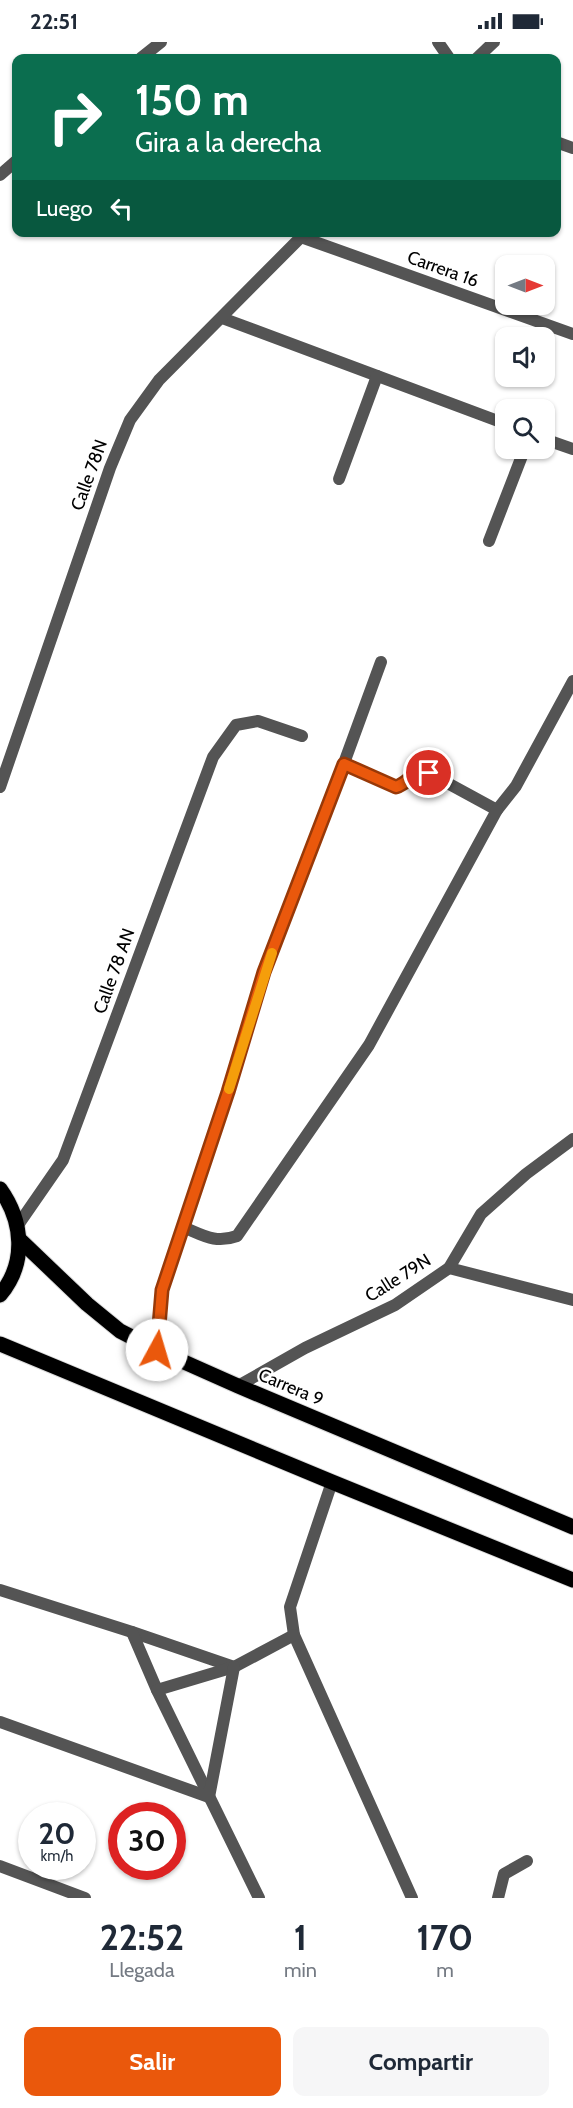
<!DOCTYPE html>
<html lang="es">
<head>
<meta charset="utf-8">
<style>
  body { margin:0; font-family:Cabin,sans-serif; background:#f6f6f7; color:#1f2937; height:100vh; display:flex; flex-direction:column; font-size:22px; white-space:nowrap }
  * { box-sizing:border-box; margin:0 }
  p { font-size:20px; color:#747a83 }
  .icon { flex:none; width:33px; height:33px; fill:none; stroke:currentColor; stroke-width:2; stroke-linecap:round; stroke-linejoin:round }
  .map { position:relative; height:1856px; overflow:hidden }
  .panel { display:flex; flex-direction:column; background:#fff; flex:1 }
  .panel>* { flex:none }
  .guide { position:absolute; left:12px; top:12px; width:549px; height:183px; border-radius:12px; box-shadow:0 2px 4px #0004; background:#0b6e4f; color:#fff; overflow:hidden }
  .needle { width:39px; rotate:90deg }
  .buttons { position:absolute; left:495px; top:213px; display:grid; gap:12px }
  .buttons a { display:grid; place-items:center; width:60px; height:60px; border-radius:12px; background:#fff; box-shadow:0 2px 4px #0004; font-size:30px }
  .speed { position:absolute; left:18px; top:1760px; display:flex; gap:12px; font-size:30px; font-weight:700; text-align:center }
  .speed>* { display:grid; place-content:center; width:78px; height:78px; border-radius:50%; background:#fff; box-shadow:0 2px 4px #0004; line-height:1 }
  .speed small { font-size:15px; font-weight:400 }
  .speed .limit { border:9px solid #d22; background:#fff; color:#111 }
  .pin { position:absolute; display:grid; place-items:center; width:51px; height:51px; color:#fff; margin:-26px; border:3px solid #fff; border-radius:50%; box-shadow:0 2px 6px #0007 }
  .me { position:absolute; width:66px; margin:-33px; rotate:6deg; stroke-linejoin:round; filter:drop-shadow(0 0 4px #0008) }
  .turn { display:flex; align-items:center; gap:21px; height:126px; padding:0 24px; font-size:27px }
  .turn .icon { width:78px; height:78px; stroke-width:2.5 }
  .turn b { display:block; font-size:42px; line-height:51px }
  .then { display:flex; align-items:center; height:57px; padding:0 24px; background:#0003; gap:12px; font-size:22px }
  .eta { display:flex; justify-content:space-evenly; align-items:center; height:102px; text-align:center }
  .eta b { font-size:36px; font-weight:800; line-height:42px }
  .action { display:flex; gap:12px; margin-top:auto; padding:12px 24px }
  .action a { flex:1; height:69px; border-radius:12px; background:#ea580c; color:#fff; font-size:24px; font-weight:800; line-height:69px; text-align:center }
  .action a+a { background:#f6f6f7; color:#1f2937 }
  .status { display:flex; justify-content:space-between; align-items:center; height:42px; padding:0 30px; background:#fff; direction:ltr }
  .status svg { height:16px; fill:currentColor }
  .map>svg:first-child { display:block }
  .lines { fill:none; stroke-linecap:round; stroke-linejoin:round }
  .primary-casing { stroke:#dbdbdb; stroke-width:17 }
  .lane { stroke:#545454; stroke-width:12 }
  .street { stroke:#545454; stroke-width:12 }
  .primary { stroke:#000; stroke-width:15 }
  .route-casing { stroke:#983908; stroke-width:15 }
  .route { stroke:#ea580c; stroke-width:10 }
  .slow { stroke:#f59e0b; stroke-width:10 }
  .labels { text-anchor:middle; stroke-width:4.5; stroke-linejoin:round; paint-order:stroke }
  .street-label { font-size:18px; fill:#000; stroke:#fff }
</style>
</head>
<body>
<div class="status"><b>22:51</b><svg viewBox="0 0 49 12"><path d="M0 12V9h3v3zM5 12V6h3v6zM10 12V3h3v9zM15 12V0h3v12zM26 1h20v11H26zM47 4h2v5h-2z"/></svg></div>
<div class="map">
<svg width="573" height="1856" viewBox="0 0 573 1856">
  <rect width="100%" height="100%" fill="#fff"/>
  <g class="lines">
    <g class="primary-casing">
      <g id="primary">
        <path d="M0,1147C23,1179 27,1221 0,1253"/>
        <path d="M20,1198L87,1262L120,1289L157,1308L238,1344L573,1485"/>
        <path d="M0,1302L332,1440L573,1538"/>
      </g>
    </g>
    <path class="lane" d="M449,1226L573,1258"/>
    <g class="street">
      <path d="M438,0L449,16"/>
      <path d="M141,16L161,0"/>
      <path d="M477,16L494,0"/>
      <path d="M556,100L573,106"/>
      <path d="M0,133L16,119"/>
      <path d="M301,195L573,292"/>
      <path d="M222,276L506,382"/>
      <path d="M544,397L573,407"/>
      <path d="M339,437L377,334"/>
      <path d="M489,499L525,406"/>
      <path d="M344,722L396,745C411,740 410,728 429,731L497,768L516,744L573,639"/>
      <path d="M0,745L110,426L130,378L159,338L306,190"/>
      <path d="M18,1183L63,1118L213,715L236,683L258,679L302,694"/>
      <path d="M183,1185C203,1193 215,1202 237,1194L369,1003L497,768"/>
      <path d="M157,1308L162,1248L228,1050L264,930L325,773L381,620"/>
      <path d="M238,1344L305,1306L395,1263L449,1226L481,1172L526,1132L573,1097"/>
      <path d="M332,1440L290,1565L294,1593L412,1856"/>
      <path d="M0,1548L132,1590L234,1625"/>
      <path d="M132,1590L157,1648L259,1856"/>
      <path d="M157,1648L234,1625L294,1593"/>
      <path d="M0,1680L209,1755L234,1625"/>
      <path d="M0,1824L85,1856"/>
      <path d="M498,1856L504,1832L527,1819"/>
    </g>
    <use href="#primary" class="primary"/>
  </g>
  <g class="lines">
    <g class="route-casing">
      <path id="route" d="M157,1308L162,1248L228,1050L264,930L344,722L396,745C411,740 411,728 429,731"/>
    </g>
    <use href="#route" class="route"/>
    <path class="slow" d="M229,1047L272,911"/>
  </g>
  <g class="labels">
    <g class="street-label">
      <text transform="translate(443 227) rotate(20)" y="6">Carrera 16</text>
      <text transform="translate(89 433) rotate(-70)" y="6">Calle 78N</text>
      <text transform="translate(114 929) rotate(-70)" y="6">Calle 78 AN</text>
      <text transform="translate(398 1236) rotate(-32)" y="6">Calle 79N</text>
      <text transform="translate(291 1345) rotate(23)" y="6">Carrera 9</text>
    </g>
  </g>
</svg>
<div class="buttons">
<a><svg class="needle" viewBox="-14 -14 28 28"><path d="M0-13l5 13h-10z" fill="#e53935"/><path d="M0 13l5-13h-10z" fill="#747a83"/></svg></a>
<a><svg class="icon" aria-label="sound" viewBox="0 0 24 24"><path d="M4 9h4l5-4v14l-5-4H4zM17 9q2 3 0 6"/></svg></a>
<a><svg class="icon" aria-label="search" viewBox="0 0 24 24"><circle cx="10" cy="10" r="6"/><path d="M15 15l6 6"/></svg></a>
</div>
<div class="speed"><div>20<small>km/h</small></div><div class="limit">30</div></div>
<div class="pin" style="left:429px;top:731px;background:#d93025"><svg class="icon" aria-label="arrive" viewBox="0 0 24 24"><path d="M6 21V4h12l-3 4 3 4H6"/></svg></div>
<svg class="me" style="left:157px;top:1308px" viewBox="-20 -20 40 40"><circle r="19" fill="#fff"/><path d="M0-13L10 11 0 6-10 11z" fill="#ea580c"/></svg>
<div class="guide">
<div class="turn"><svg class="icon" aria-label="right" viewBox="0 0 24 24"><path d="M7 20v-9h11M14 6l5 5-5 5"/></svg><div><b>150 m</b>Gira a la derecha</div></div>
<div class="then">Luego<svg class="icon" aria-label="left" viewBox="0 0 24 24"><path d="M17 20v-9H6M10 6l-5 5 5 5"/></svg></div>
</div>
</div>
<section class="panel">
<div class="eta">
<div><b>22:52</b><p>Llegada</p></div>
<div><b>1</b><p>min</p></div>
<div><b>170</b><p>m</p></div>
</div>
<div class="action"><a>Salir</a><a>Compartir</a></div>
</section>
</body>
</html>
